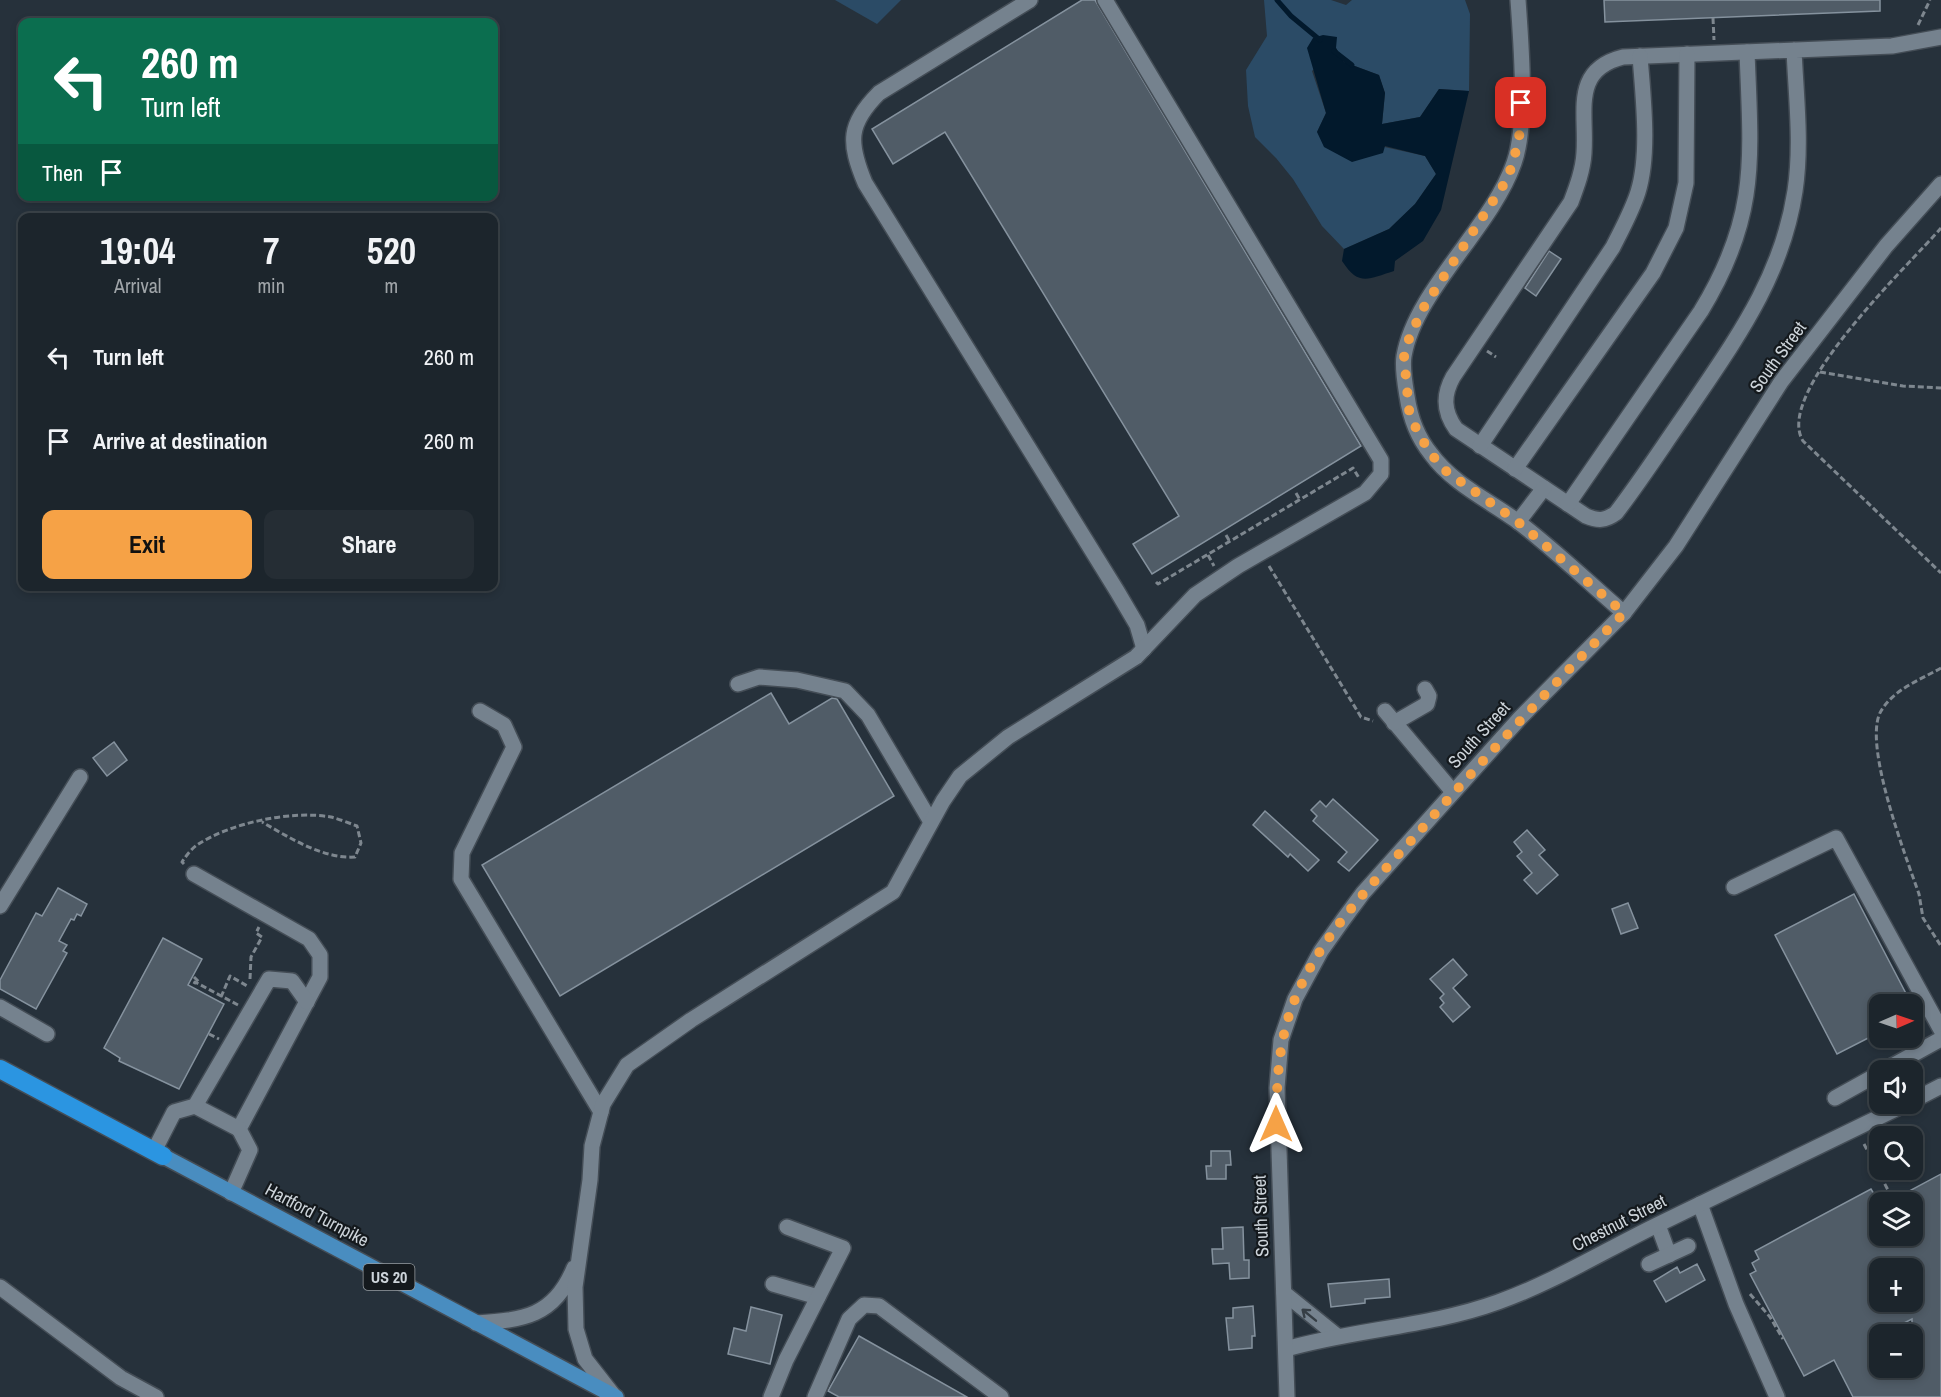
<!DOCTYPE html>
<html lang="en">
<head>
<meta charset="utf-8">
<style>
  body { margin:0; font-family:"Archivo Narrow",sans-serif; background:#252d34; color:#f1f3f6; height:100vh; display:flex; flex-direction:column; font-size:22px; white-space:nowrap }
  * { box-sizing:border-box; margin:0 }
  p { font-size:20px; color:#a0a5a9 }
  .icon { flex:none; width:33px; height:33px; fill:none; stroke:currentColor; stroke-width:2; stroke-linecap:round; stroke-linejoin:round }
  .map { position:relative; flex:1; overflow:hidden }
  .side { position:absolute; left:18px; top:213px; width:480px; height:378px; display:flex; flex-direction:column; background:#1c252c; border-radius:12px; box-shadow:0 3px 9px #0003,0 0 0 2px #3a4248 }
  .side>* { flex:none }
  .banner { position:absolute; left:18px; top:18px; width:480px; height:183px; border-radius:12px; box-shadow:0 3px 9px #0003,0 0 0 2px #3a4248; background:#0b6e4f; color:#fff; overflow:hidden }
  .needle { width:39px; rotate:88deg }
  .fabs { position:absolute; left:1869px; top:994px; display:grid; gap:12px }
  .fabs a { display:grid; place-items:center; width:54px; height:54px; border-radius:12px; background:#1c252c; box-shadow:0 3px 9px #0003,0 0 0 2px #3a4248; font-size:30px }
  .pin { position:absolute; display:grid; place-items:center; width:51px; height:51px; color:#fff; margin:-26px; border-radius:12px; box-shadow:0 3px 9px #0006 }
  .me { position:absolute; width:66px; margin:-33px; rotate:0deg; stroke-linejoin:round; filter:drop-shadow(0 0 4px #0008) }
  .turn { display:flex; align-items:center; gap:21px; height:126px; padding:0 24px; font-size:27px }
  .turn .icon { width:78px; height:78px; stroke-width:2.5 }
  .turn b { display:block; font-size:42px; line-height:51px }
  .then { display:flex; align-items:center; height:57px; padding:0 24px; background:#0003; gap:12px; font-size:22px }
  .eta { display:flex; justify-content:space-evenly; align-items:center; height:102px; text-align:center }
  .eta b { font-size:36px; font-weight:800; line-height:42px }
  .button { display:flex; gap:12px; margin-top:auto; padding:12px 24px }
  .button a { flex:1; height:69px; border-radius:12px; background:#f6a246; color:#111; font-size:24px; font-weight:800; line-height:69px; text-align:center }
  .button a+a { background:#252d34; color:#f1f3f6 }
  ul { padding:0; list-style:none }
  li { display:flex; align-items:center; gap:18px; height:84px; padding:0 24px }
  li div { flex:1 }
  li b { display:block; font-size:22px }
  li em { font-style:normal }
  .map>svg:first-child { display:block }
  .green { fill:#2b4b66 }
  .water { fill:#02192c }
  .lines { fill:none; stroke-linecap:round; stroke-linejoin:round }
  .stream { stroke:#02192c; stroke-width:5 }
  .building { fill:#505c67; stroke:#85929e; stroke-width:1.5; fill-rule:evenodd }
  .minor-casing { stroke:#444d56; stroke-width:18 }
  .major-casing { stroke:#444d56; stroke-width:18 }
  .highway-casing { stroke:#444d56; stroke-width:21 }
  .path { stroke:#7e878f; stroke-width:3; stroke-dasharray:6 3; stroke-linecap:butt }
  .minor { stroke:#75828e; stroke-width:15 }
  .major { stroke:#498dc0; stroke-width:15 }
  .highway { stroke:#2b95e1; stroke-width:18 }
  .oneway { stroke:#363e45 }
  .route { stroke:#f6a246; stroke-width:10; stroke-dasharray:0 18 }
  .labels { text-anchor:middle; stroke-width:4.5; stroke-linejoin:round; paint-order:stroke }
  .shield { fill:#14191d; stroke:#969ca1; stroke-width:1.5 }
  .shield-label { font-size:16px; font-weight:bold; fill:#cdd4da }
  .street-label { font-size:18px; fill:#cdd4da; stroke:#14191d }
</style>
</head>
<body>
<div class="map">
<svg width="1941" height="1397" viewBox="0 0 1941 1397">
  <rect width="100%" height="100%" fill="#26313b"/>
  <g class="green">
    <path d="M835,0H901L877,24Z"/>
    <path d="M1264,0H1331L1346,5L1352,0H1465L1470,14L1469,91L1439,89L1420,117L1382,124L1385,93L1379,75L1344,62L1336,48L1312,71L1326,113L1317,132L1425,156L1436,174L1415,204L1389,229L1344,249L1322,226L1293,179L1276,158L1255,137L1248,106L1246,70L1267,36Z"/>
  </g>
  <path class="water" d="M1323,35L1337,37L1336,48L1344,62L1379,75L1385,93L1382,124L1420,117L1439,89L1469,91L1441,210L1423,241L1395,261L1394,271C1368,279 1359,287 1342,261L1344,249L1389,229L1415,204L1436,174L1425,156L1385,146L1383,153L1352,162L1324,147L1317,132L1326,113L1307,48L1313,38Z"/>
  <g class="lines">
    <g class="stream">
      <path d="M1277,0L1291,16L1320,40"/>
      <path d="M1334,51L1352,65"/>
    </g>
  </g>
  <g class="building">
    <path d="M1082,0H1095L1361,446L1152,574L1133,544L1179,516L945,132L893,164L872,129Z"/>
    <path d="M1604,0H1880V11L1605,22Z"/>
    <path d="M1549,251L1561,259L1536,296L1525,288Z"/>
    <path d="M771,693L789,724L832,698L837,699L894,796L560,996L482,865Z"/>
    <path d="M114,742L127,760L107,776L93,758Z"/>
    <path d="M1333,799L1378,840L1349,871L1338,862L1347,852L1313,821L1317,816L1311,810L1320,801L1326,807Z"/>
    <path d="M1265,811L1319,860L1308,871L1290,854L1288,857L1253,825Z"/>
    <path d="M1527,830L1545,850L1539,855L1558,875L1537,894L1524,880L1532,873L1517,856L1522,852L1514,842Z"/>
    <path d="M58,888L87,904L81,916L77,914L74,920L71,919L59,941L67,945L63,951L67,953L36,1009L0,989V980L36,913L42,916Z"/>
    <path d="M1854,894L1912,1005H1880V1032L1837,1054L1775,935Z"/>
    <path d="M1628,903L1638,928L1621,934L1612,909Z"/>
    <path d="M163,938L202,959L188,985L224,1004L179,1089L119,1061L120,1058L104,1048Z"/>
    <path d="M1453,959L1467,975L1453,988L1470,1007L1453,1022L1440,1007L1444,1003L1440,998L1444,994L1430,979Z"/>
    <path d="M1211,1151H1230L1231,1165H1226V1179H1207L1206,1166H1211Z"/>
    <path d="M1941,1174V1397H1853L1834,1360L1804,1376L1750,1274L1756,1271L1752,1263L1759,1259L1755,1251L1871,1189L1880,1204V1236H1912V1203H1887ZM1880,1269H1912V1302H1880ZM1912,1319V1368H1880V1335Z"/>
    <path d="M1243,1227L1244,1260H1249V1278L1230,1279L1229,1263L1213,1264L1212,1249H1223L1222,1228Z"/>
    <path d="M1697,1264L1705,1280L1666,1302L1654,1281L1677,1267L1680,1273Z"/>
    <path d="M1389,1279L1390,1297L1365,1299V1303L1331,1307L1328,1284Z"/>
    <path d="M1253,1306L1255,1336H1252V1348L1229,1350L1226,1318H1233V1308Z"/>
    <path d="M751,1307L782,1315L770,1364L728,1354L734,1328L746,1331Z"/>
    <path d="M859,1336L967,1397H839L828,1391Z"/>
  </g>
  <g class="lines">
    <g class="minor-casing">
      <g id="minor">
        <path d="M1030,0L879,93C848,124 848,142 865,183L1117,591L1137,625L1144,649"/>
        <path d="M1518,0C1521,43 1528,124 1514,163C1492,227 1415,291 1404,356C1402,368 1405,384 1407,396C1410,417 1418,438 1431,454C1452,483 1488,500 1517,521C1554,549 1588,582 1624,613"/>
        <path d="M1794,50C1796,96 1802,145 1795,191C1782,277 1736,339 1689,409C1665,443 1642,479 1616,513C1605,521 1598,521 1586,516L1456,429C1443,411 1443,395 1453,377L1571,202C1577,186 1583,170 1584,153C1587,112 1571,70 1623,57L1892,46L1941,37"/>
        <path d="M1480,446L1613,247C1622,229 1632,211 1638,192C1650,153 1643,97 1640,56"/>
        <path d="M1515,469L1653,273L1676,228L1686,183L1687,54"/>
        <path d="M1568,504L1701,311C1759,216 1751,158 1747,52"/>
        <path d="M1518,522L1544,488"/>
        <path d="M738,684L759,677L797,680L845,691L868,715L931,822"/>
        <path d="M480,711L504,725L514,747L462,853L461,879L601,1112"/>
        <path d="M1385,711L1453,792"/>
        <path d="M1394,723L1427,704L1429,696L1425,689"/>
        <path d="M194,874L309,939L320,955V977L239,1129L250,1150L231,1193"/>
        <path d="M1734,887L1836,838L1941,1030"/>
        <path d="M0,906L80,777"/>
        <path d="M0,1007L47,1034"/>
        <path d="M1883,1071L1941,1039"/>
        <path d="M1835,1098L1880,1073"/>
        <path d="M1912,1101L1941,1086"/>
        <path d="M195,1106L239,1129"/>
        <path d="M154,1151L174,1112L195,1106L269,979L292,981L307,1002"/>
        <path d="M1700,1204L1736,1304L1777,1397"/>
        <path d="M1658,1225L1669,1255"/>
        <path d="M1649,1264L1688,1246"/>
        <path d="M773,1284L818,1297"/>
        <path d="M0,1287L121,1378L156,1397"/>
        <path d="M1284,1293L1336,1335"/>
        <path d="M476,1323C523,1320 554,1317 574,1268"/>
        <path d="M1286,1349C1355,1329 1429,1327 1498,1302C1554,1282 1604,1251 1657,1225C1740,1184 1823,1144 1906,1104"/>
        <path d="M614,1396L585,1359L576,1329L575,1287L590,1180L592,1146L603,1104L627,1065L691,1020L893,892L943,801L960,776L1008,737L1136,657L1195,595L1238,566L1365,493L1381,474V460L1105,0"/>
        <path d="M771,1397L786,1360L843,1248L787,1227"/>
        <path d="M815,1397L849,1319L864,1305L879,1306L1001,1397"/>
        <path d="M1287,1397L1277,1088L1281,1040L1295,999L1321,951L1343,920L1363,893L1520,718L1624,613L1676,546L1781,382L1886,246L1941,184"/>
      </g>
    </g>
    <g class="major-casing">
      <path id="major" d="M163,1156L616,1397"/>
    </g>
    <g class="highway-casing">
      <path id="highway" d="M0,1069L163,1156"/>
    </g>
    <g class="path">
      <path d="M1713,18L1714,40"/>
      <path d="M1918,25L1930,0"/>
      <path d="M1941,228C1910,264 1773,393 1803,441L1941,573"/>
      <path d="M1487,351L1496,357"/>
      <path d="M1820,372L1903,386L1941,388"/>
      <path d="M1296,493L1300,500"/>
      <path d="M1226,535L1230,542"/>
      <path d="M1208,555L1214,566"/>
      <path d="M1269,566L1361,717L1373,721"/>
      <path d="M1156,582L1158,584L1353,468L1359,478"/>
      <path d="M1941,668C1920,680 1894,689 1881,711C1862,743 1906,857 1919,894L1923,918L1941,946"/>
      <path d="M184,864L182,862C186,856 191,849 197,845C230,823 291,810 331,817C339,819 349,823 357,826L361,843L355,857C323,859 290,838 262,822"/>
      <path d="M194,977L199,982"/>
      <path d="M250,979L251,957L262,937L256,933L259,927"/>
      <path d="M194,984L195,982L238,1005"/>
      <path d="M221,997L230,976L249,987"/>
      <path d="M209,1034L219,1039"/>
      <path d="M1864,1144L1890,1194"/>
      <path d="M1750,1294L1770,1317L1783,1339"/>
    </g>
    <use href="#minor" class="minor"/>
    <use href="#major" class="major"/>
    <use href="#highway" class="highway"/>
  </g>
  <defs><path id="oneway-shaft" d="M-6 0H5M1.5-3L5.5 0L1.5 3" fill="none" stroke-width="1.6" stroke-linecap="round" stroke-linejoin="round" transform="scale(1.5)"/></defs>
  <use class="oneway" href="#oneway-shaft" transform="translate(1309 1315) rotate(-141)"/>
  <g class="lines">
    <path class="route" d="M1276,1124C1277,1081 1278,1040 1295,999C1321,935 1373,883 1419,832C1485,757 1554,684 1624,613L1518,522L1447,472L1431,454L1417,431L1409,410L1404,357L1409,339L1422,310L1508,178L1519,140L1521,103"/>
  </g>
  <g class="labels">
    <rect class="shield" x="363.5" y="1264" width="51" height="26" rx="4.5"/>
    <g class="shield-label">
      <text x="389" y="1283">US 20</text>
    </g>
    <g class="street-label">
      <text transform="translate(1778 357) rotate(-54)" y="6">South Street</text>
      <text transform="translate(1479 735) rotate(-48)" y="6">South Street</text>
      <text transform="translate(317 1215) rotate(28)" y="6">Hartford Turnpike</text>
      <text transform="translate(1261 1216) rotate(-92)" y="6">South Street</text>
      <text transform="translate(1619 1223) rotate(-27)" y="6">Chestnut Street</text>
    </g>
  </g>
</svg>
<div class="fabs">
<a><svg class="needle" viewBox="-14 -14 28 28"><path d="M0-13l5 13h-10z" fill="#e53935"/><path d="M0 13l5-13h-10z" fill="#a0a5a9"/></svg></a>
<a><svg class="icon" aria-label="sound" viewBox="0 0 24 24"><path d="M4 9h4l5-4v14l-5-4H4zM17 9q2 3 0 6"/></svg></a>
<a><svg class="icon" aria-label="search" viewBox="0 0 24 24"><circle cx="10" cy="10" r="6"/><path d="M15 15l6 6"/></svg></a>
<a><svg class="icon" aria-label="layers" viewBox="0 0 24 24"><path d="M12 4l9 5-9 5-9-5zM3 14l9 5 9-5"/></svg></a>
<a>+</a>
<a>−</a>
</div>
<div class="pin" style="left:1521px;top:103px;background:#d93025"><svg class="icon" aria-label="arrive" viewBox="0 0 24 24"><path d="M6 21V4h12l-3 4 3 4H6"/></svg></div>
<svg class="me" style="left:1276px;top:1124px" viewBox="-20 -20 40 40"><path d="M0-17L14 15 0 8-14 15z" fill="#f6a246" stroke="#fff" stroke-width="4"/></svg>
<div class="banner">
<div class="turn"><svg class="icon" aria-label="left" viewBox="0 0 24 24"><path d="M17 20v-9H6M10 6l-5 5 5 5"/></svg><div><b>260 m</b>Turn left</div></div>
<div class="then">Then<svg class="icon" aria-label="arrive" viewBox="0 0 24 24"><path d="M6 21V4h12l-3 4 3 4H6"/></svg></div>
</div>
<section class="side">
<div class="eta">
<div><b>19:04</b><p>Arrival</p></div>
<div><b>7</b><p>min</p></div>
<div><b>520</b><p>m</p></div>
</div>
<ul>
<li><svg class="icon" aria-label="left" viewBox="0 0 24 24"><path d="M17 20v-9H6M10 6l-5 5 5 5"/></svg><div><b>Turn left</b></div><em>260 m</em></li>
<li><svg class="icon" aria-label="arrive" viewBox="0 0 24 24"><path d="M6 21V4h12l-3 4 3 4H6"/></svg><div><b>Arrive at destination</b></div><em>260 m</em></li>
</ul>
<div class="button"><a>Exit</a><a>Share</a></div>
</section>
</div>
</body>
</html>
